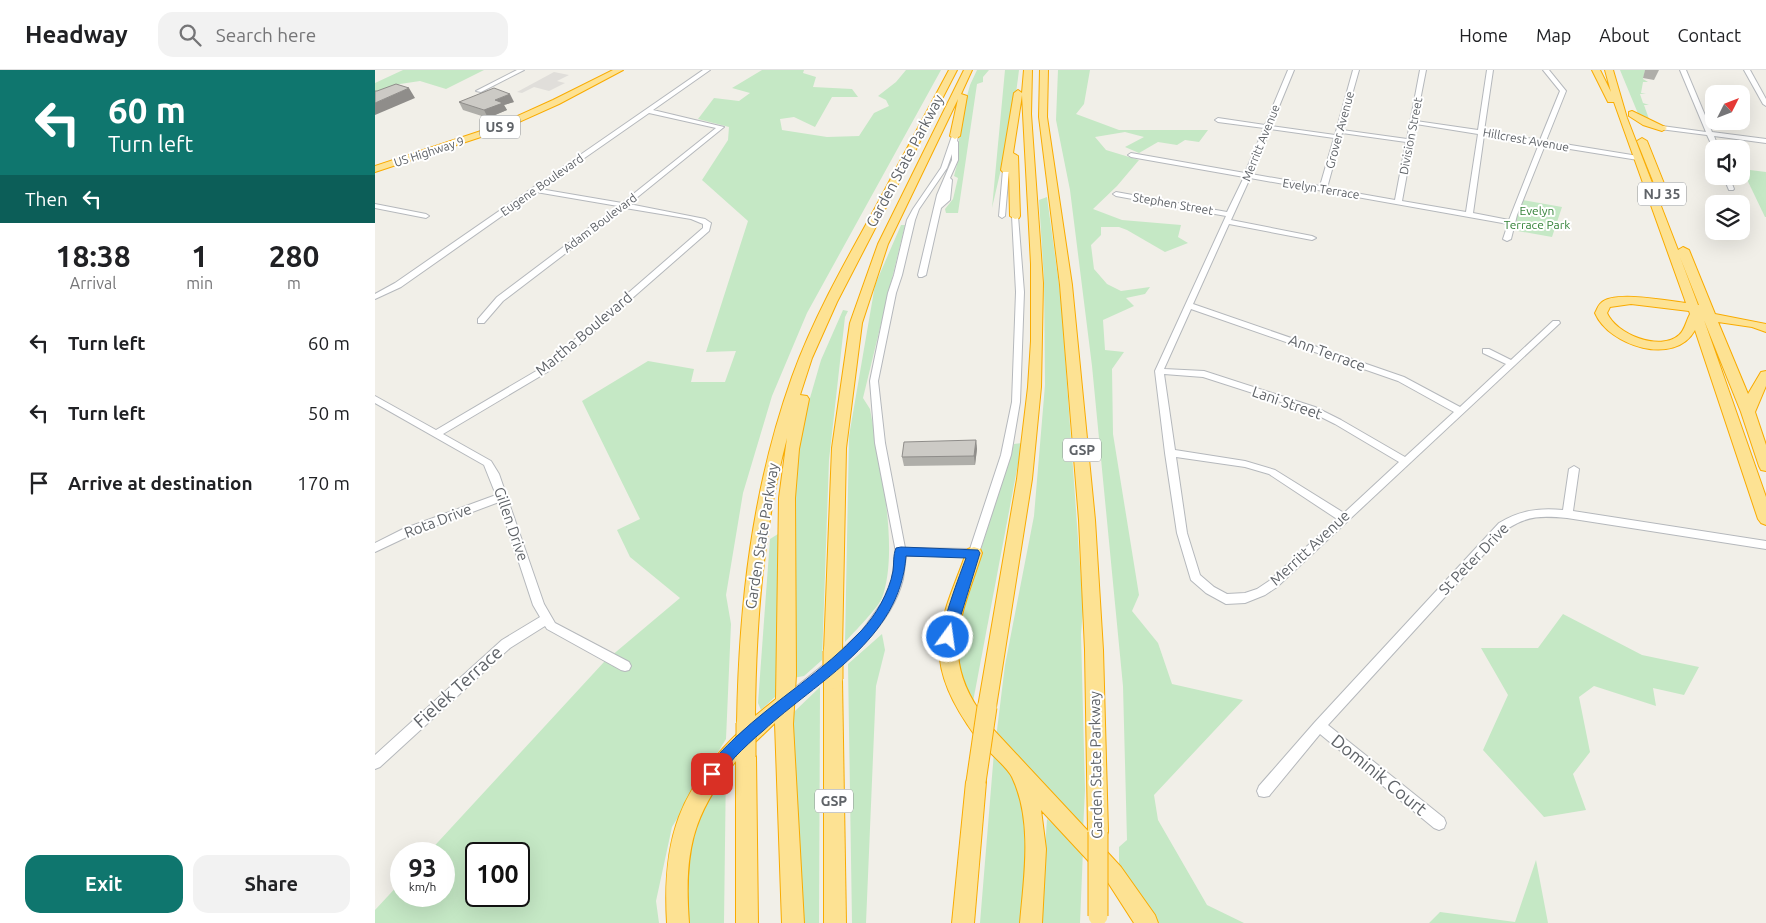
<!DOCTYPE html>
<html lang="en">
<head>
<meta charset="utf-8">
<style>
  body { margin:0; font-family:Ubuntu,sans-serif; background:#f2f2f2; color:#202124; height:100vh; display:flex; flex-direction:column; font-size:19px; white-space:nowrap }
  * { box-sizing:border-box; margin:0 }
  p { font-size:16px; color:#757577 }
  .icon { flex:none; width:28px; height:28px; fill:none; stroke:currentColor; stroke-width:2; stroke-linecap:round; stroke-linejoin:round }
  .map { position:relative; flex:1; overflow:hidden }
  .drawer { display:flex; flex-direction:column; background:#fff; width:375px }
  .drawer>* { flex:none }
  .guide { background:#0f766e; color:#fff; overflow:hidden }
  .needle { width:32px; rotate:48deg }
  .controls { position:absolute; left:1330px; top:15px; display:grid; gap:10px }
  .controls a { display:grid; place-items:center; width:45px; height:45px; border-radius:10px; background:#fff; box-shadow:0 5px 20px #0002; font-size:25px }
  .speed { position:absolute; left:15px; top:772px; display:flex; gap:10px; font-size:25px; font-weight:700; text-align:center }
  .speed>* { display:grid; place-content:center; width:65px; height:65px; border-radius:50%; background:#fff; box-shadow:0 5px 20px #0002; line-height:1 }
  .speed small { font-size:12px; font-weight:400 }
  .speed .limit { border:2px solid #111; border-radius:8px; background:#fff; color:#111 }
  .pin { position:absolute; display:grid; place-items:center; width:42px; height:42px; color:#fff; margin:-21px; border-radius:10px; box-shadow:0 2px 8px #0006 }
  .me { position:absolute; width:55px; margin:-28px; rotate:14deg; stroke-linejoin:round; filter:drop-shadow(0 0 4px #0008) }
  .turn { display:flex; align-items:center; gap:18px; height:105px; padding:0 25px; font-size:22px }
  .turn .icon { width:65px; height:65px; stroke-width:2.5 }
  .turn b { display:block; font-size:35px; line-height:42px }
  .then { display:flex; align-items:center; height:48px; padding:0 25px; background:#0003; gap:10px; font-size:19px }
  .eta { display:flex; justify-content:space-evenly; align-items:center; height:85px; text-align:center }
  .eta b { font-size:30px; font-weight:600; line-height:35px }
  .cta { display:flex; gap:10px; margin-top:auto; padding:10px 25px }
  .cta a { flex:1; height:58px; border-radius:15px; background:#0f766e; color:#fff; font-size:20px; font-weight:600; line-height:58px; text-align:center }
  .cta a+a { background:#f2f2f2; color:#202124 }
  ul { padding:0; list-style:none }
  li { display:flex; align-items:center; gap:15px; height:70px; padding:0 25px }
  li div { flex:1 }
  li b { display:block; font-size:19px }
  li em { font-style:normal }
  header { display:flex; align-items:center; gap:30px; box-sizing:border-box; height:70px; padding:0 25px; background:#fff; border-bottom:1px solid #e0e0e0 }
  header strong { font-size:24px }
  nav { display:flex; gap:28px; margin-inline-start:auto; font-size:18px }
  .search { width:350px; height:45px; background:#f2f2f2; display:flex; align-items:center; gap:12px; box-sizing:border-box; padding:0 18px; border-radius:15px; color:#757577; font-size:19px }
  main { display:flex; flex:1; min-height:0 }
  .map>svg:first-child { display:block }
  .industrial { fill:#e0deda }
  .green { fill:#c5e8c5; fill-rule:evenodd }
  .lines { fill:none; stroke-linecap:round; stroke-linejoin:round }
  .minor-casing { stroke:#b5b8bc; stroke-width:2 }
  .highway-casing { stroke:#f9ab00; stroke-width:2 }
  .minor { fill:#fff; fill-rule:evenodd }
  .highway { fill:#fde293; fill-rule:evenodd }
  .highway-bridge-casing { stroke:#f9ab00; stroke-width:21; stroke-linecap:butt }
  .highway-bridge { stroke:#fde293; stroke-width:19 }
  .wall { fill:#afaea9 }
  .shaded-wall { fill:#8f8d8a }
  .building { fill:#cccac5; stroke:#8f8d8a }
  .route { fill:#1a73e8; stroke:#114b97 }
  .labels { text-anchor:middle; stroke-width:4; stroke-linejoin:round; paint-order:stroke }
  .far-street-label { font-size:12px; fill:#5f6368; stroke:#fff }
  .far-park-label { font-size:12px; fill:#348238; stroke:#fff }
  .shield { fill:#fff; stroke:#8f9295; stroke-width:1 }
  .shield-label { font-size:14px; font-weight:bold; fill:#5f6368 }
  .street-label { font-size:15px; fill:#5f6368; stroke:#fff }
  .near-street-label { font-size:18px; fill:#5f6368; stroke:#fff }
</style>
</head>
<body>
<header>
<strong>Headway</strong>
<div class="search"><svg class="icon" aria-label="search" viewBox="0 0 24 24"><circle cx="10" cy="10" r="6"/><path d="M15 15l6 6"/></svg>Search here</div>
<nav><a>Home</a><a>Map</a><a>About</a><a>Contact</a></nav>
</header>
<main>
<section class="drawer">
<div class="guide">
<div class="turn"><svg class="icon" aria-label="left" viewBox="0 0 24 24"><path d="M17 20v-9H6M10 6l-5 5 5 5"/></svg><div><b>60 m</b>Turn left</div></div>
<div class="then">Then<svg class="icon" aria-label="left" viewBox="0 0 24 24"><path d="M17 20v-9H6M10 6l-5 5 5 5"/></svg></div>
</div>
<div class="eta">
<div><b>18:38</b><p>Arrival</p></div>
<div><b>1</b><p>min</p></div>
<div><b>280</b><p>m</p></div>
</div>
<ul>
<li><svg class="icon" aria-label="left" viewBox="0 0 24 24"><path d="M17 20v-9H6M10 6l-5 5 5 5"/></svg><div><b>Turn left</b></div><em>60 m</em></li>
<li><svg class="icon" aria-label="left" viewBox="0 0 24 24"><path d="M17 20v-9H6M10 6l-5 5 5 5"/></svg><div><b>Turn left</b></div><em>50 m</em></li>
<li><svg class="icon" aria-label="arrive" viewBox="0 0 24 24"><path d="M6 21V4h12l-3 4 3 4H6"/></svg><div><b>Arrive at destination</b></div><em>170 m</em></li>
</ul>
<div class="cta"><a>Exit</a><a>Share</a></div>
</section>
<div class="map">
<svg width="1391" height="853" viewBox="0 0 1391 853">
  <rect width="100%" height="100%" fill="#f1efe8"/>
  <path class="industrial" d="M179,2L194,5L182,11L190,13L174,21L159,17L147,23L142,22Z"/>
  <g class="green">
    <path d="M28,0H109L71,19L45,11L25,14L0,23V13Z"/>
    <path d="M387,0H429L428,3L441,7L438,17L477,19L483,27H457L440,57L419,47L405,49L407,60L452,67L484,66L499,43L514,36L511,30L503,26L521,12L531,0H566L432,243L397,326L368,423L351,525L356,554L351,669L297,757L281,831L284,853H0V840L26,812V826H69V784H52L229,592L305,528L255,487L242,460L265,449L207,331L273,291L319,299L316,312H350L361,281L331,282L373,151L327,110L353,70L354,57L323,49L339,28L364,31L375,23L357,18ZM101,784H144V826H101Z"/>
    <path d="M602,0H614L608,7V12L602,14L583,143H571L570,139L578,129L583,108L579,106L584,87V66L587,44L595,15Z"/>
    <path d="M630,0H644L638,47L617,138Z"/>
    <path d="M683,0H715L709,34L701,44L744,60H833L824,72L810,70L802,75L783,72L764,83L750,77L769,67L750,62L720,67L731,80L764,90L742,116L718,139L747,150L806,155L803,167L813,173L790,182L752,160L744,157H726V165L716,175L719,199L732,214L746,221L775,217L770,224L751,228L759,236L728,250L730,280L749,282L737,299L738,364L764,525L757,541L783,573L797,614L868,630L779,725L783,750L832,835L869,853H777L744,800V777L752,770L748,616L717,296L695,120L681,50Z"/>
    <path d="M1245,0H1270L1268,9L1274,10L1268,9L1273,12H1268L1266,23L1271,24H1265L1268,33L1274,35H1269L1274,49L1279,51L1276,52L1264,46Z"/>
    <path d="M1367,99L1391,102V147H1390Z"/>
    <path d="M672,127L686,229L708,539L706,564L710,720L708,761L621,668L630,595L659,446L670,315L669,209L664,130Z"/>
    <path d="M1148,130L1187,137L1177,167L1137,160Z"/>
    <path d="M526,155H530L488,328L495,339C504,390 525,479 507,528C503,538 479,562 470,572L474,366L500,215Z"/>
    <path d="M468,240L473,241L470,247L454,390L447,590L429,606L418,608L415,412L426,359L446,290Z"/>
    <path d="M647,373L597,637L579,581L584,549L639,374Z"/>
    <path d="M403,464L402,625L386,640L383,633L395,469Z"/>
    <path d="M1188,544L1267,585L1324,597L1309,625L1278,618L1281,636L1219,616L1204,627L1215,682L1198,704L1211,740L1169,747L1108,680L1133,625L1106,578H1163Z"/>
    <path d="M507,564L510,580L501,616L491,853H477L473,594Z"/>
    <path d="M445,617L444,853H426L413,652L420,641Z"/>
    <path d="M619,682C624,688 630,693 634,700C662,746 652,802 648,853H605Z"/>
    <path d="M351,694L349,853H309L315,756Z"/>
    <path d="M672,749L708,780L705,853H665Z"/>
    <path d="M1161,790L1173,853H1054L1065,842L1140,852Z"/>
  </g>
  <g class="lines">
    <g class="minor-casing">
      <g id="minor">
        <path d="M142,0H149L106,22L101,21Z"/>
        <path d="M328,0H335L278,40L349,57L254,134L330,149L336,153L334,161L174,301L68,364L116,391L124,404L169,534L180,553L254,592L256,596L254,600L250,601L246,600L172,559L170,556L135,578L5,697L0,699V685L127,570L165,547L158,535L124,432L36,465L0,482V473L28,459L121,425L109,395L0,333V326L61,360L168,297L328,158V154L316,149L250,138L128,231L109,253H103V249L122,227L243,136L161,122L26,217L0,229V224L20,213ZM274,43L341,58L247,133L165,119Z"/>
        <path d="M913,0H919L896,56L960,65L978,0H984L967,60L1032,69L1045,0H1051L1041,51L1103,60L1112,0H1118L1109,61L1165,70L1185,21L1168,0H1174L1191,21L1171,71L1263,86L1266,88L1263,90L1170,75L1142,145L1136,169L1132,171L1128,169L1133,154L875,108L856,150L937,166L941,168L937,170L854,154L818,234L1029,307L1085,337L1131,294L1108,283V279H1114L1136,290L1178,251H1184L1185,253L902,517L890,525L870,533L851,534L831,523L816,510L802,463L790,383L780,301L851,146L741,126L738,124L741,122L852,142L869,107L756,87L753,85L756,83L870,103L889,58L843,52L840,50L843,48L890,55ZM1041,54L1103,64L1091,142L1027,131ZM895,59L959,68L945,116L876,104ZM967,63L1031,72L1020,130L952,118ZM1109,65L1164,74L1134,150L1098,143ZM816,239L1023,311L1079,342L1030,387L966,350L940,337L829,301L789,299ZM789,304L828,307L934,341L960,354L1024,392L969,443L900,400L870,391L800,380ZM801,387L870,397L894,404L962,449L894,511L882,519L870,523L852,524L839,517L825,505L812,463Z"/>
        <path d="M1305,0H1311L1337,62L1391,69V73L1339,66L1344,79H1339V80L1332,65L1285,59V57L1287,56L1331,62Z"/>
        <path d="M1369,0H1375L1391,29V36L1388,34Z"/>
        <path d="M580,64L583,66L582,71L583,72V90L575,108L577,110L575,130L566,138L551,205L547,207H544L543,205L562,125L577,90V84L572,98L544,139L540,150L527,205L521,223L503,311L510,373L530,478L595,479L626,385L637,332L641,222L637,146L640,144L643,146L649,222L645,332L636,385L603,486H531C530,494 529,502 528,509C515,563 456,603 415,636L411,638L407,636L405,632L407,628L461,585L487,561L508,531L517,510L521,482L500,373L495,311L513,223L519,205L532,150L538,139L566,98L577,66Z"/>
        <path d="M631,98L634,100L630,146L627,148L624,146L628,100Z"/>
        <path d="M1348,106H1354L1359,119L1358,120H1354Z"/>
        <path d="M0,134L51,144L54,146L51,148L0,138Z"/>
        <path d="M1199,396L1204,399L1198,441L1391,471V479L1192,448C1168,446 1153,445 1132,459L953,655L1069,748L1071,753L1069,758L1064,760L1059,758L945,664L894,726L889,727L884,726L882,721L884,716L940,652L1124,453C1145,440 1164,438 1188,440L1194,399Z"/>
      </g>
    </g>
    <g class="highway-casing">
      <g id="highway">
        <path d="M238,0H248L184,34L124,61L0,102V96L118,57L178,30Z"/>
        <path d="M574,0H582L462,232L437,288L425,325L432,326L434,329L424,379L420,428L421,605L418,654L429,853H407L400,653L373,679L378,681L381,687L383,853H361V691C316,745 309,784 314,853H292C287,769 304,719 366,660L362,653C364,535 377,419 417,307C438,249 469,194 499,140C524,94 549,47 574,0ZM412,368L404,428L401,629L380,646C381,552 388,459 412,368Z"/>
        <path d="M589,0H597L586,24L592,26L585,66L580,69L575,66L583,29L513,174L487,253L471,378L467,581L464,586L458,589L452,586L449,581L457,378L475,253L503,174Z"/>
        <path d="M649,0H657L656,44L668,213L666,317L657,409L621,637L619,643L612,645L606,643L616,657L713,761L710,580L704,450L685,215L664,47L665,0H673L672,47L697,215L720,450L728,580L733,762L730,769L723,772L746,797L780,845L783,853H759L732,811L666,740L671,779L667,853H645C649,806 658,751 637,707C631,695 610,680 601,667C580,638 560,604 565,566C568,538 582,510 591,483L593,479L599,477L605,479L607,483C588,542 565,583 604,640L603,637L642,409L653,317L656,271V194L647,25L638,83L643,86L645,146L644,148L640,149L635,146L634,102H628L626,100L639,23L643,20L647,23Z"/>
        <path d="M1217,0H1225L1236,22L1230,0H1238L1252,48L1303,180L1308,177L1314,180L1340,244L1391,254V262L1377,257L1343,252L1373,324L1386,302L1391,301V316L1380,342L1391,375V401L1386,400L1384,396L1366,342L1329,250L1391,427V455L1386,453L1383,449L1320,260C1300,297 1234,276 1220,243C1222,240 1223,235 1226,233C1238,220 1294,231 1311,233L1239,32H1233ZM1305,187L1324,235H1323ZM1256,234L1314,241L1315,244C1311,251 1310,260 1304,265C1285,282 1241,264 1232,243L1235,237Z"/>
        <path d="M1257,41L1292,58L1287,61L1268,55L1254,46V42Z"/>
        <path d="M1267,68L1272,71L1292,121L1291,123H1283L1282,121L1262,71Z"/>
        <path d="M458,601L464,603L467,609L471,853H449V609L452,603Z"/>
        <path d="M601,702L608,705L611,712L599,853H577L591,712L594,705Z"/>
      </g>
    </g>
    <use href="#minor" class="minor"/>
    <use href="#highway" class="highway"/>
    <g class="highway-bridge-casing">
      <g id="highway-bridge">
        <path d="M458,581V609"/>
        <path d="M371,653V687"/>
        <path d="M601,712L612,637"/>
        <path d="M723,762V846"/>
      </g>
    </g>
    <use href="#highway-bridge" class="highway-bridge"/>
  </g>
  <g class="wall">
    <path d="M1270,0H1284L1279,10L1268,8Z"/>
    <path d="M84,32H139L129,35L132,40L113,48L88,40Z"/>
    <path d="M601,370L602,379L600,395L529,396L527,387Z"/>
  </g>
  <g class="shaded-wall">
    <path d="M34,18L40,28L0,45V33Z"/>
    <path d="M135,24L139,32L129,35L132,40L113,48L109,40L120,30Z"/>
    <path d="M601,370L602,379L600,395L599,386Z"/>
  </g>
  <g class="building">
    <path d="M21,14L34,18L0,33V21H2Z"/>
    <path d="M119,18L135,24L120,30L128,33L109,40L84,32Z"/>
    <path d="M601,370L599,386L527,387L529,372Z"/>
  </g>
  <path class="route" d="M526,477L603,480L605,483L578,571L573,572L568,571C563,560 586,502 591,488L531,486C525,570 443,610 388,661C378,669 369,678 360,687C353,695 347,708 337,712L332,710L329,704C336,690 350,678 361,667C401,629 449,601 486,561C501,545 514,523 518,501C519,493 518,485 521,478Z"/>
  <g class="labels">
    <g class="far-street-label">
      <text transform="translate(965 60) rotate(-75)" y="4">Grover Avenue</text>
      <text transform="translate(1036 66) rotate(-79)" y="4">Division Street</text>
      <text transform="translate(1151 70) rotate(10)" y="4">Hillcrest Avenue</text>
      <text transform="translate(886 73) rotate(-68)" y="4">Merritt Avenue</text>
      <text transform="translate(54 82) rotate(-18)" y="4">US Highway 9</text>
      <text transform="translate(167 115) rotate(-35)" y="4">Eugene Boulevard</text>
      <text transform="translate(946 119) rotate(9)" y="4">Evelyn Terrace</text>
      <text transform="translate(798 134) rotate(10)" y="4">Stephen Street</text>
      <text transform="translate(225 153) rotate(-37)" y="4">Adam Boulevard</text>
    </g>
    <g class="far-park-label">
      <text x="1162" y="145">Evelyn<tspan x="1162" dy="14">Terrace Park</tspan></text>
    </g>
    <g class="shield">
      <rect x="105" y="45.5" width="40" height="23" rx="4"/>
      <rect x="1263" y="112.5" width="48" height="23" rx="4"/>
      <rect x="688" y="368.5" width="38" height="23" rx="4"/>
      <rect x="440" y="719.5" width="38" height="23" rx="4"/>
    </g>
    <g class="shield-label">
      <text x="125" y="62">US 9</text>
      <text x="1287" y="129">NJ 35</text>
      <text x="707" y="385">GSP</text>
      <text x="459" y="736">GSP</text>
    </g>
    <g class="street-label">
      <text transform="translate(530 91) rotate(-62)" y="5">Garden State Parkway</text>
      <text transform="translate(209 264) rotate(-40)" y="5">Martha Boulevard</text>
      <text transform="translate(952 283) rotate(20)" y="5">Ann Terrace</text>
      <text transform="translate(912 333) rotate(19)" y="5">Lani Street</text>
      <text transform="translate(63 451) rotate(-21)" y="5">Rota Drive</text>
      <text transform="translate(136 454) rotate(71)" y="5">Gillen Drive</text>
      <text transform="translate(387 466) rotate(-81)" y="5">Garden State Parkway</text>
      <text transform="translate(935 478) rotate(-43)" y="5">Merritt Avenue</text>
      <text transform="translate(1099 489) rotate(-46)" y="5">St Peter Drive</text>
      <text transform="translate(721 695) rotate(-91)" y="5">Garden State Parkway</text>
    </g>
    <g class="near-street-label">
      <text transform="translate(83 617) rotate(-42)" y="6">Fielek Terrace</text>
      <text transform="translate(1004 705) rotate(39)" y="6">Dominik Court</text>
    </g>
  </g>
</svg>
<div class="controls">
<a><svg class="needle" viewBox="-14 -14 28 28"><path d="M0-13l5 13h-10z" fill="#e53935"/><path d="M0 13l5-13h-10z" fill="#757577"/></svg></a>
<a><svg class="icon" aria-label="sound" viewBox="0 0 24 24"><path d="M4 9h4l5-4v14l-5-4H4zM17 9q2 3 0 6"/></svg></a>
<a><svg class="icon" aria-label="layers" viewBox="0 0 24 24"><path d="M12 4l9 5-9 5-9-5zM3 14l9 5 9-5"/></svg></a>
</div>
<div class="speed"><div>93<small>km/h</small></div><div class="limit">100</div></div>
<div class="pin" style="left:337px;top:704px;background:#d93025"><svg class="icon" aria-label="arrive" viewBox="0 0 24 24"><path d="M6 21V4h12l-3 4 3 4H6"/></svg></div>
<svg class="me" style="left:573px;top:567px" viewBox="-20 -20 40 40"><circle r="17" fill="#1a73e8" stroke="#fff" stroke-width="3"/><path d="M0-11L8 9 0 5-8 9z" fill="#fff"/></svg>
</div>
</main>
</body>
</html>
